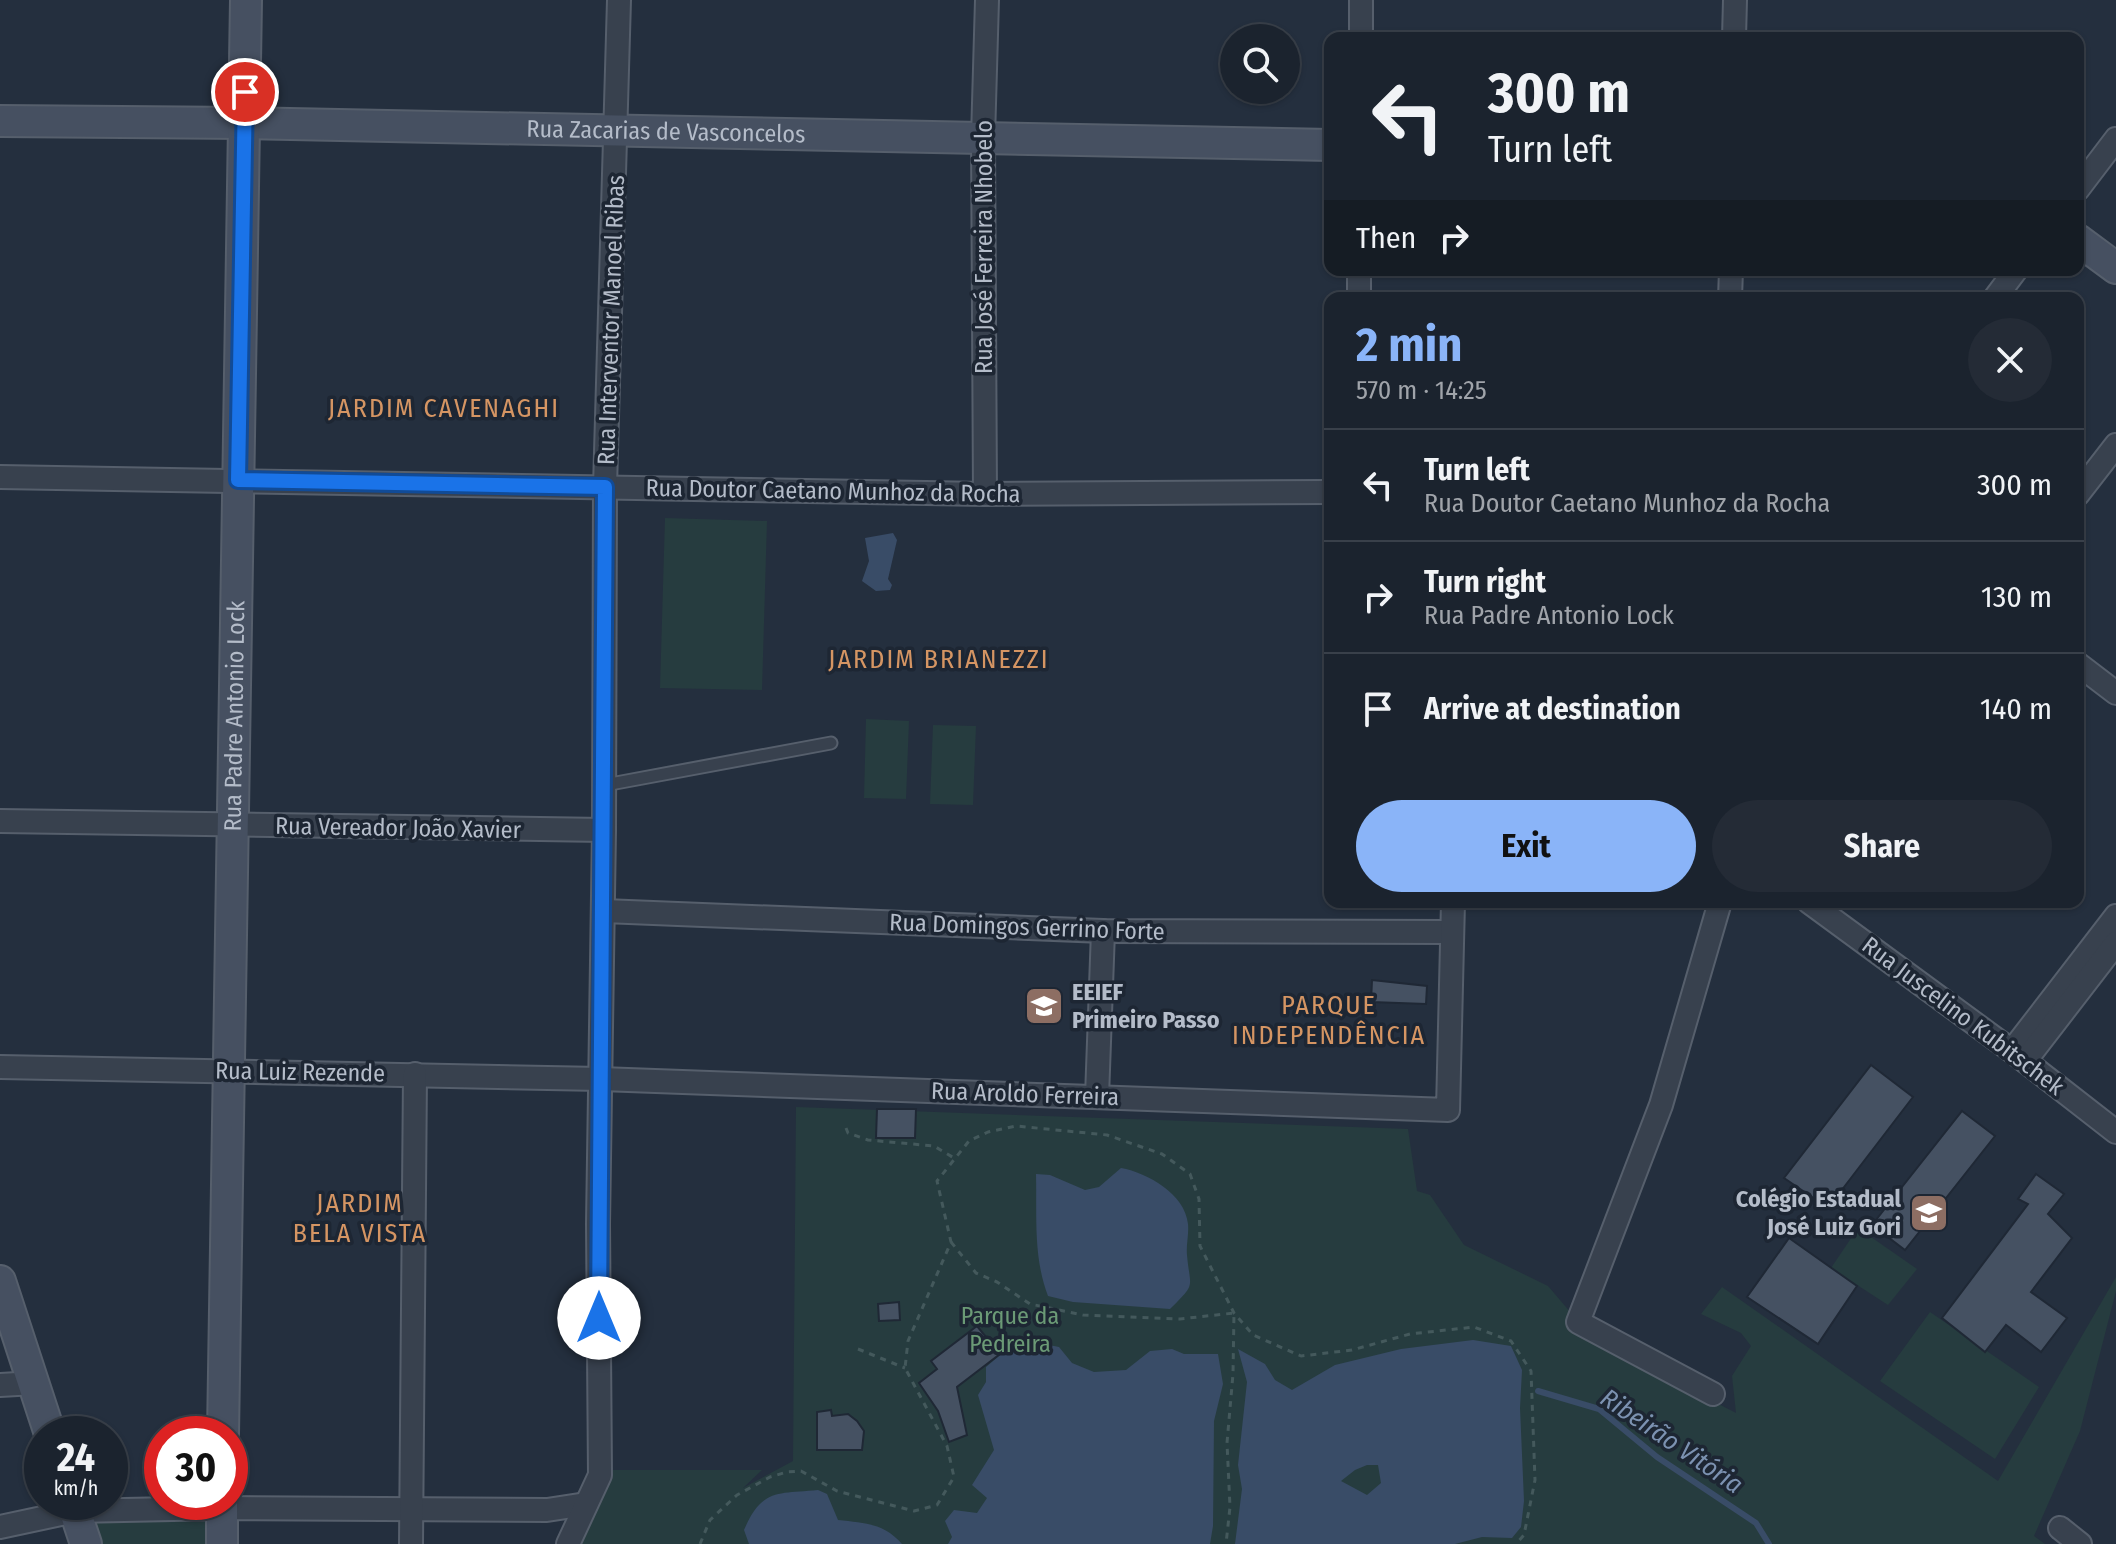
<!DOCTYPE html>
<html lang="en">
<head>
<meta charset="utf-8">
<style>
  body { margin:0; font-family:"Fira Sans Condensed",sans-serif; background:#242b36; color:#f1f3f6; height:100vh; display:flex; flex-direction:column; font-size:30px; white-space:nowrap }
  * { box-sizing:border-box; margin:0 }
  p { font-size:26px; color:#a0a4aa }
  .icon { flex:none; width:44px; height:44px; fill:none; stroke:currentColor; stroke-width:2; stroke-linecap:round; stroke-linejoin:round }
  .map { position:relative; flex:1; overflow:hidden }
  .panel { position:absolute; left:1324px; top:292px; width:760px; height:616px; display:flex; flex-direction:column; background:#1b232e; border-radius:16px; box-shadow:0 2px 6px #0004,0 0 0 2px #39404a }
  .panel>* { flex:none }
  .banner { position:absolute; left:1324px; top:32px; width:760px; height:244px; border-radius:16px; box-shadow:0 2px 6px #0004,0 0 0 2px #39404a; background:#1b232e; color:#f1f3f6; overflow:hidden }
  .tools { position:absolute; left:1220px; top:24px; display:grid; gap:16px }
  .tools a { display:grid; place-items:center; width:80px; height:80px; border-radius:50%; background:#1b232e; box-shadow:0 2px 6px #0004,0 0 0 2px #39404a; font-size:40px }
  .speed { position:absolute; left:24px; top:1416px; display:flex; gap:16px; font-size:40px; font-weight:700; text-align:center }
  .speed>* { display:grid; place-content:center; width:104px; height:104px; border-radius:50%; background:#1b232e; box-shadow:0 2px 6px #0004,0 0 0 2px #39404a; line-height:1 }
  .speed small { font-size:20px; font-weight:400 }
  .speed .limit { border:12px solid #d22; background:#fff; color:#111 }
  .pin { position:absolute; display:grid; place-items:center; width:68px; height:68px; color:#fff; margin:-34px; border:4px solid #fff; border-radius:50%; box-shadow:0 2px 8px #0007 }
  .me { position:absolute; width:88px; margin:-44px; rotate:0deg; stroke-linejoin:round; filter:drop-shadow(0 0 6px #0008) }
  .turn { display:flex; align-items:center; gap:28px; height:168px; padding:0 32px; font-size:36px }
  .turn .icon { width:104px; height:104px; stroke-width:2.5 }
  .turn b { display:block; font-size:56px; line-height:68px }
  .then { display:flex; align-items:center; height:76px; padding:0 32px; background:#0003; gap:16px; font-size:30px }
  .round { display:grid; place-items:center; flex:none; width:84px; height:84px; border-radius:42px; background:#242b36 }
  .headline { display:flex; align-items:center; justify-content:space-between; height:136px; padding:0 32px }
  h1 { font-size:48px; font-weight:700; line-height:60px; color:#8ab4f8 }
  .button { display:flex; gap:16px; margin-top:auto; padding:16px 32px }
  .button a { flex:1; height:92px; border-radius:48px; background:#8ab4f8; color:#111; font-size:32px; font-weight:700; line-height:92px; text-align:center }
  .button a+a { background:#242b36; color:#f1f3f6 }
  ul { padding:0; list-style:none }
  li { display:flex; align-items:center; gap:24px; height:112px; padding:0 32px; border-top:2px solid #39404a }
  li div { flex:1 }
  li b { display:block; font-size:30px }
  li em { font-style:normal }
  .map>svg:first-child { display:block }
  .green { fill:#263c3f }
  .water { fill:#394c67; fill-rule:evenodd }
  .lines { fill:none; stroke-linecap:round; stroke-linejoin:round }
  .stream { stroke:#394c67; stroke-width:6 }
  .building { fill:#455162; stroke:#1f2835; stroke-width:2 }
  .lane-casing { stroke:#565f6c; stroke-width:15 }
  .street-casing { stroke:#565f6c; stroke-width:26 }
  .secondary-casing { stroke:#565f6c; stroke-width:34 }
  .path { stroke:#44595c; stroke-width:3; stroke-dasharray:6 6; stroke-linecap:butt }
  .lane { stroke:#38414e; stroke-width:11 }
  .street { stroke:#38414e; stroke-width:22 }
  .secondary { stroke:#465061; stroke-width:30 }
  .route-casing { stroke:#114b97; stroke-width:20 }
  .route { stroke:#1a73e8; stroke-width:14 }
  .labels { text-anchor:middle; stroke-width:7; stroke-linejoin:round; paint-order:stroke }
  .street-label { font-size:24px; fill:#b4bcc9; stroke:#1d2633 }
  .poi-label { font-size:24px; font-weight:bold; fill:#b4bcc9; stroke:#1d2633; text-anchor:start }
  .park-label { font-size:24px; fill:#6b9a76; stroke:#1d2633 }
  .neighbourhood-label { font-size:26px; letter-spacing:2px; fill:#d59563; stroke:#1d2633 }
  .water-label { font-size:26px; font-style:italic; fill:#7c92b1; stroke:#1d2633 }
</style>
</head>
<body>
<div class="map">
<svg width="2116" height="1544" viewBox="0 0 2116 1544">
  <rect width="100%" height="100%" fill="#242f3e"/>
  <g class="green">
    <path d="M665,518L767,521L762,690L660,688Z"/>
    <path d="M866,719L909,721L906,799L864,798Z"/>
    <path d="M933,725L976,726L973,805L930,804Z"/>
    <path d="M796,1107L1408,1129L1417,1191L1430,1195L1464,1245L1548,1286L1595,1341L1736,1413L1732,1376L1751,1346L1741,1333L1701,1314L1722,1287L1998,1481L2116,1277V1291L2080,1431L2034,1536L2045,1544H576L609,1470H762L743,1488L793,1461Z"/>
    <path d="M1858,1228L1917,1269L1888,1305L1831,1268Z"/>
    <path d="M1930,1312L2039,1387L1995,1459L1880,1381Z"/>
    <path d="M209,1516V1544H95L88,1523Z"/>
  </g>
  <g class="water">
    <path d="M893,533L897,540L888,579L892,585L890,590L876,591L862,581L869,561L865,538Z"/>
    <path d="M1121,1168C1148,1173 1185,1194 1188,1224C1189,1235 1186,1245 1187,1255C1190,1289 1197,1282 1170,1309L1073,1302L1048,1296C1033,1257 1037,1215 1036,1174L1050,1175L1085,1190L1099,1187Z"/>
    <path d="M1024,1340L1059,1347L1072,1363L1094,1372L1126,1370L1150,1351L1172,1349L1184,1354H1218L1223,1384L1214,1421L1213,1526L1210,1544H948L952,1537L945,1521L954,1510L977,1513L987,1498L972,1485L994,1450L978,1395L986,1382V1367L1007,1349Z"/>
    <path d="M1473,1340L1511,1346L1522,1370L1520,1408L1524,1501L1521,1527L1512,1538L1482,1537L1455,1544H1235L1242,1489L1238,1465L1247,1382L1238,1349L1265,1364L1275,1380L1292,1390L1335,1365L1401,1349ZM1367,1465H1378L1381,1483L1367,1495L1341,1481L1355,1470Z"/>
    <path d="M818,1490L827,1494L838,1520C864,1523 884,1523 902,1544H749L744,1530C762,1488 778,1494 818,1490Z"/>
  </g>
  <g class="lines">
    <path class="stream" d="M1538,1391L1599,1409L1657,1457L1756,1523L1769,1544"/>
  </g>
  <g class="building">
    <path d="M1372,980L1427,986L1426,1004L1371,1002Z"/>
    <path d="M1871,1065L1913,1097L1828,1208L1784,1178Z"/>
    <path d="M877,1109H916L915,1138H876Z"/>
    <path d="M1962,1111L1995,1136L1905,1250L1872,1225Z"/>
    <path d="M2036,1174L2064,1194L2048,1214L2072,1238L2031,1292L2067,1318L2041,1352L2006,1325L1985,1352L1942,1318L2028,1204L2018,1199Z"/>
    <path d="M1789,1238L1857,1286L1818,1344L1747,1297Z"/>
    <path d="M899,1302L900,1320L879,1321L878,1304Z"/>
    <path d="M977,1326L1000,1354L957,1387L967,1435L949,1442L938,1411L919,1383L937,1369L931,1361Z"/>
    <path d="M831,1410L832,1416L848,1414L857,1421L864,1431L862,1450H817V1412Z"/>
  </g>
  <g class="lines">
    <g class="lane-casing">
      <path id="lane" d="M605,785L831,743"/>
    </g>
    <g class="street-casing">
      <g id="street">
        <path d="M1361,38V0"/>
        <path d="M1734,38L1735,0"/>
        <path d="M2078,189L2116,139"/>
        <path d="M1359,298V270"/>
        <path d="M1730,298L1731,270"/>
        <path d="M1995,298L2016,270"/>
        <path d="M0,477L985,494L1330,492"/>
        <path d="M985,494L983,138L987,0"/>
        <path d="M2078,494L2116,445"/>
        <path d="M2078,664L2116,693"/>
        <path d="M0,821L604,830"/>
        <path d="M1809,902L2012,1051L2116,1132"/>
        <path d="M604,911L1103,931L1451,932"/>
        <path d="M2012,1051L2116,916"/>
        <path d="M2025,1061L2116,943"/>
        <path d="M0,1067L601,1079L1448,1110L1453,902"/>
        <path d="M1097,1097L1103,931"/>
        <path d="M0,1385L35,1383"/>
        <path d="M1713,1394L1578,1322L1661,1105L1720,902"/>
        <path d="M0,1527L75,1511L222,1508L547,1510L586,1504"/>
        <path d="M2060,1528L2080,1544"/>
        <path d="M411,1544L415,1074"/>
        <path d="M568,1544L600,1475L598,1224L604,830L605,487L619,0"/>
      </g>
    </g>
    <g class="secondary-casing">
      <g id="secondary">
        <path id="s1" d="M0,121L244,123L1330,145"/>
        <path d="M2078,240L2116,268"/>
        <path d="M0,1281L50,1434"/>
        <path id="s2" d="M223,1434L246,0"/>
        <path d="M72,1502L86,1544"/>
        <path d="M222,1544V1502"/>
      </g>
    </g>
    <g class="path">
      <path d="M846,1128L848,1133L868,1140L934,1146L954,1158"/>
      <path d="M951,1242L976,1273L997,1282L1030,1304L1083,1315L1180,1319L1234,1313L1233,1374L1227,1443L1230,1507L1226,1544"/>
      <path d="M858,1349L905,1368"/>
      <path d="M700,1544L710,1520L737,1495L770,1477L787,1472L801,1471L837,1491L914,1511L937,1505L954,1477L947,1446L905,1368L908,1341L951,1242L937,1181L969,1141L988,1132L1016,1126L1107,1135L1162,1154L1190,1174L1199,1199L1200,1246L1234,1313L1253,1335L1301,1356L1352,1350L1410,1334L1474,1327L1511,1341L1531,1371L1535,1480L1524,1535L1516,1544"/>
    </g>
    <use href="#lane" class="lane"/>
    <use href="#street" class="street"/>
    <use href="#secondary" class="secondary"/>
  </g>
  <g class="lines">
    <g class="route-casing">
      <path id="route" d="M245,92L238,480L605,487L599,1318"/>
    </g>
    <use href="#route" class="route"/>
  </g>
  <defs>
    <g id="school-square" transform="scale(2)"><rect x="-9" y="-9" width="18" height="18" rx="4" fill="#8d6e63" stroke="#1d2633"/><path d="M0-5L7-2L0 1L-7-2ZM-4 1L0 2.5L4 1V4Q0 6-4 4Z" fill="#fff"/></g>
  </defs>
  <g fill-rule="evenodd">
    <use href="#school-square" x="1044" y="1006"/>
    <use href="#school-square" x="1929" y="1213"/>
  </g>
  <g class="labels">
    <g class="street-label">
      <text dy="8" stroke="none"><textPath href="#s1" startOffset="666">Rua Zacarias de Vasconcelos</textPath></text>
      <text transform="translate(984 247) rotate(-90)" y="8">Rua José Ferreira Nhobelo</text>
      <text transform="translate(611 320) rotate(-88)" y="8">Rua Interventor Manoel Ribas</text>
      <text transform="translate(833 491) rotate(1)" y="8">Rua Doutor Caetano Munhoz da Rocha</text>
      <text dy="8" stroke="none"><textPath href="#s2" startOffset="718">Rua Padre Antonio Lock</textPath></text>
      <text transform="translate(398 828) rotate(1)" y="8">Rua Vereador João Xavier</text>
      <text transform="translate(1027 927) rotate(2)" y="8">Rua Domingos Gerrino Forte</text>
      <text transform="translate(1963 1016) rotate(37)" y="8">Rua Juscelino Kubitschek</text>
      <text transform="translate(300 1072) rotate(1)" y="8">Rua Luiz Rezende</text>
      <text transform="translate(1025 1094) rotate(2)" y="8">Rua Aroldo Ferreira</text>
    </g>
    <g class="poi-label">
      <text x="1072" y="1000">EEIEF<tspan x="1072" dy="28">Primeiro Passo</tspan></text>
      <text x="1901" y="1207" text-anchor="end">Colégio Estadual<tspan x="1901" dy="28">José Luiz Gori</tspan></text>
    </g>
    <g class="park-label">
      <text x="1010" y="1324">Parque da<tspan x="1010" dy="28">Pedreira</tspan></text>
    </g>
    <g class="neighbourhood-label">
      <text x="444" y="417">JARDIM CAVENAGHI</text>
      <text x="939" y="668">JARDIM BRIANEZZI</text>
      <text x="1329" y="1014">PARQUE<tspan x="1329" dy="30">INDEPENDÊNCIA</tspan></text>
      <text x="360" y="1212">JARDIM<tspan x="360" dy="30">BELA VISTA</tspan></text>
    </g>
    <g class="water-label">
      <text transform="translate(1672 1441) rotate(34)" y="9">Ribeirão Vitória</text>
    </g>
  </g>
</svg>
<div class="tools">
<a><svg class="icon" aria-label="search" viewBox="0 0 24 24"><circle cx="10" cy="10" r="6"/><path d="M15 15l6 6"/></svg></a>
</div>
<div class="speed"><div>24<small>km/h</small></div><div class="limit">30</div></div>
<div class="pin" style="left:245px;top:92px;background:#d93025"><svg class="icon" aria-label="arrive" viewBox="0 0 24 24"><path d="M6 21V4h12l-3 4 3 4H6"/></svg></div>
<svg class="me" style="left:599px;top:1318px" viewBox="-20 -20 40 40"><circle r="19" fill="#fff"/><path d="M0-13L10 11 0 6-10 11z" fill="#1a73e8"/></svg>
<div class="banner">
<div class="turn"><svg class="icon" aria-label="left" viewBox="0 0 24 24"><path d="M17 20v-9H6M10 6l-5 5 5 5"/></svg><div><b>300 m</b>Turn left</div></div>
<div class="then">Then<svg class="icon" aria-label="right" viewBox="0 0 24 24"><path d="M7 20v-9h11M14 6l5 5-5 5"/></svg></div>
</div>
<section class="panel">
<div class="headline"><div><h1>2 min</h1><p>570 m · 14:25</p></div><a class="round"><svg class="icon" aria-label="close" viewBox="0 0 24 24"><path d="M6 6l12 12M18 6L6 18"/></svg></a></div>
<ul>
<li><svg class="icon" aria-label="left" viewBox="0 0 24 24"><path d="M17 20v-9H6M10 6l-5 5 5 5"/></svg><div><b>Turn left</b><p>Rua Doutor Caetano Munhoz da Rocha</p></div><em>300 m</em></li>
<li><svg class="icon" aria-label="right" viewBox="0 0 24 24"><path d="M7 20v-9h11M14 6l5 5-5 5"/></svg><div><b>Turn right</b><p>Rua Padre Antonio Lock</p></div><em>130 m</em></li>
<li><svg class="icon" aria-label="arrive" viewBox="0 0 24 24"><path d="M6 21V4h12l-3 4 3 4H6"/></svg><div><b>Arrive at destination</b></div><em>140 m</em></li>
</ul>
<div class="button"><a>Exit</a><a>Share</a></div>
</section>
</div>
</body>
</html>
